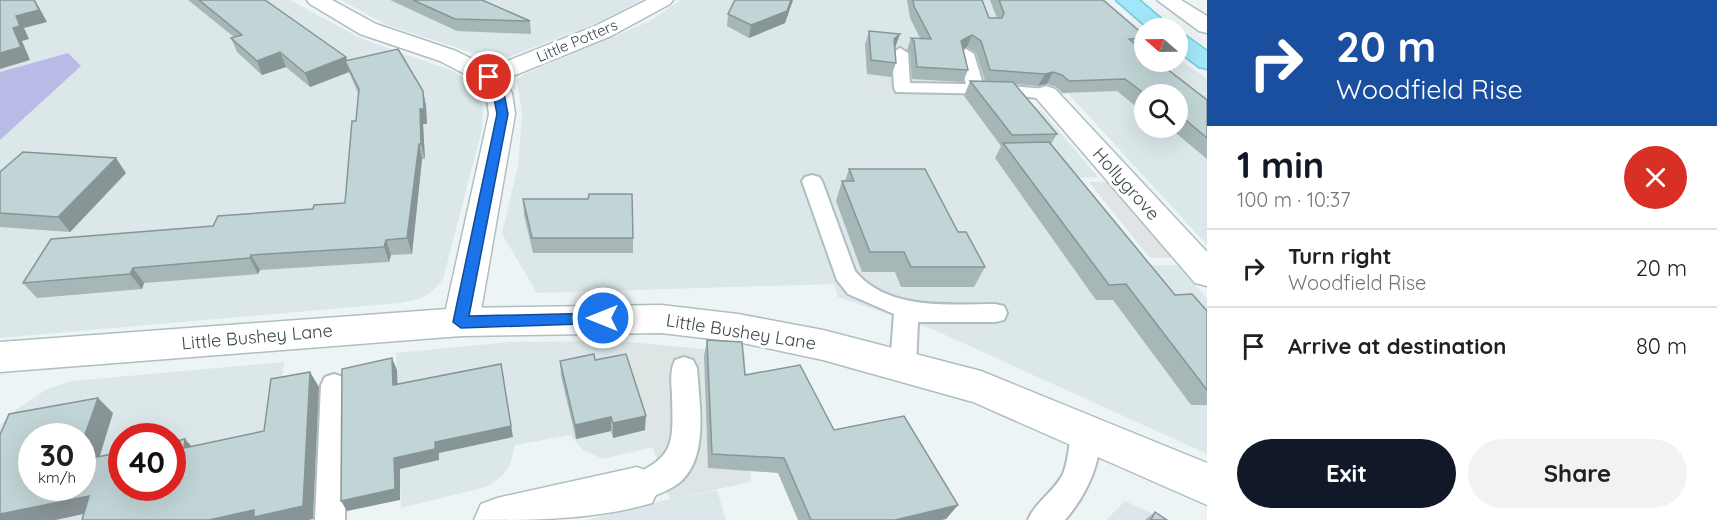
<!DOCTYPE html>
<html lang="en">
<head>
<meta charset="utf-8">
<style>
  body { margin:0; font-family:Quicksand,sans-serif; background:#f2f2f2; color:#202124; height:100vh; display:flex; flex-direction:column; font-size:22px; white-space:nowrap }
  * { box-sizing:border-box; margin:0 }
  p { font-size:20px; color:#757577 }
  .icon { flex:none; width:33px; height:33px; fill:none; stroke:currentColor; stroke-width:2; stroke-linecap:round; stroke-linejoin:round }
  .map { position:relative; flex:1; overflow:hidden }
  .side { display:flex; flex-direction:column; background:#fff; width:510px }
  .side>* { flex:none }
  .hud { background:#1a4fa0; color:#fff; overflow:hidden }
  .needle { width:39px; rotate:290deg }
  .buttons { position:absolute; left:1134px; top:18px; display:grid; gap:12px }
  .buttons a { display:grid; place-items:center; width:54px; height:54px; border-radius:50%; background:#fff; box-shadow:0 6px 24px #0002; font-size:30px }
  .speed { position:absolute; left:18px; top:423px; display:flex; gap:12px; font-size:30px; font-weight:700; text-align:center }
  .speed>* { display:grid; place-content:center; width:78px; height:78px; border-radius:50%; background:#fff; box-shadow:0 6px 24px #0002; line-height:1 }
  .speed small { font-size:15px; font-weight:400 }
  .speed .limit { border:9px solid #d22; background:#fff; color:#111 }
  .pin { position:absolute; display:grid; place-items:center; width:51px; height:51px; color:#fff; margin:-26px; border:3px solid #fff; border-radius:50%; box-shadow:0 2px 6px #0007 }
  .me { position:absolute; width:66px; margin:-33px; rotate:270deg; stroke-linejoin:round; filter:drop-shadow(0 0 4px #0008) }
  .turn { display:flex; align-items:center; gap:21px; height:126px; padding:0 30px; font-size:27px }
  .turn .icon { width:78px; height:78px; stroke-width:2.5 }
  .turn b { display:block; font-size:42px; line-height:51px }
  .round { display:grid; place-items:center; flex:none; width:63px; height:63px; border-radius:32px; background:#f2f2f2 }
  .summary { display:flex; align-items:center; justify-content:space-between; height:102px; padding:0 30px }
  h1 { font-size:36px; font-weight:700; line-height:45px; color:#111827 }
  .action { display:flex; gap:12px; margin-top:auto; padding:12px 30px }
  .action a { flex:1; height:69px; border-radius:36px; background:#111827; color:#fff; font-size:24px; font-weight:700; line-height:69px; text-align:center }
  .action a+a { background:#f2f2f2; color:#202124 }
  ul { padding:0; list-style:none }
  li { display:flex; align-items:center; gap:18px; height:78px; padding:0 30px; border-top:2px solid #e0e0e0 }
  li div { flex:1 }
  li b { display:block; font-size:22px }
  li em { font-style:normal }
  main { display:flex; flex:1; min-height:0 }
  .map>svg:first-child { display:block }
  .residential { fill:#dbe7e9; fill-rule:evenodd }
  .industrial { fill:#dde5e5 }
  .green { fill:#b8bbe6 }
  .parking { fill:#e0e4e5 }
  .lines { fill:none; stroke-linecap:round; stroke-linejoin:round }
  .service-casing { stroke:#afbec1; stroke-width:4 }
  .minor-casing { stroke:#afbec1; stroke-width:3 }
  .tertiary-casing { stroke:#afbec1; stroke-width:3 }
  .primary-casing { stroke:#72cade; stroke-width:3 }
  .service { fill:#fff; fill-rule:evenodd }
  .minor { fill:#fff; fill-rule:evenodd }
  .tertiary { fill:#fff; fill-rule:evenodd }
  .primary { fill:#a2e7f9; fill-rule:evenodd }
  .wall { fill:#a7b7b8 }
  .shaded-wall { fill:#889596 }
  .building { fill:#c2d5d6; stroke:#889596; stroke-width:1.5 }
  .route { fill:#1a73e8; stroke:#114b97; stroke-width:1.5 }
  .labels { text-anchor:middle; stroke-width:6; stroke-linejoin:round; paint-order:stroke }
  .far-street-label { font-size:15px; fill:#3a484a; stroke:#fff }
  .street-label { font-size:18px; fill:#3a484a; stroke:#fff }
</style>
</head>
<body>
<main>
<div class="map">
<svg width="1207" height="520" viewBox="0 0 1207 520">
  <rect width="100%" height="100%" fill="#edf4f5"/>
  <g class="residential">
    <path d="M0,0H290L360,38L453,71L469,81L477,92L483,108L482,129L443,279L433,291L420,299L400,303L0,338V140L80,66L68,53L0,72Z"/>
    <path d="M341,0H642L599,22L498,61L387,25Z"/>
    <path d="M681,0H1106L1144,33V62H1178V59L1207,79V245L1054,78L864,44L865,82L998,94L1019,98L1041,110L1098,177L1079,178L1149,265H1179L1207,299V454L932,329L838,297L834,284L537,293L502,234L518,165L522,116L517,80L524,74L648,22ZM1144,94H1178V128H1144Z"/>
    <path d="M618,341L653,447L603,459L583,450L570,435L515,445L510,465L501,477L486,487L401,508L396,353L510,342Z"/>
    <path d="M284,362L266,520H0V425L17,409L47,389L72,381ZM32,436H82V488H32ZM122,436H172V488H122Z"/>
    <path d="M717,490L726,520H586L670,499Z"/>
    <path d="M1125,501L1165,520H1106Z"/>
  </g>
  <g class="industrial">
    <path d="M864,43L1055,62L1054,78L1068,94L1019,98L998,94L874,99L865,82Z"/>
    <path d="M618,341L745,353L751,482L670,499Z"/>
  </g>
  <path class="green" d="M68,53L81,66L0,140V72Z"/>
  <path class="parking" d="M1089,182H1111L1175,258H1150Z"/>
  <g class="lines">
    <g class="service-casing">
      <g id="service">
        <path d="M900,48L908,53L910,83L966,84L958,54L966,49L974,54L983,84L1046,89L1055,94L1046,99L1002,94L896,92L894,88L892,53Z"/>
        <path d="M812,175L819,177L822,181L855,271C888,311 949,304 995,304L1004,306L1007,313L1004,320L995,322H918L916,366L912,374L903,377L894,374L890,366L894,314L848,294L837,280L802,181L805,177Z"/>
        <path d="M684,357L693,360L697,368C699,403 710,457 679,483C667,492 651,497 637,502L626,498L622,488L626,478C677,457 673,444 672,393C671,381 670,371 675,360Z"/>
        <path d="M334,374L343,377L347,385L345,520H315L321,385L325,377Z"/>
        <path d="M1085,418L1095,422C1109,453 1085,497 1065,520H1028C1035,502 1054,492 1063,474C1070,457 1068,438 1075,422Z"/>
      </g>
    </g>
    <g class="minor-casing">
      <g id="minor">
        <path d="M307,0H332L376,24L456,51L490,68L595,26L647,0H673L670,4L611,36L503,80L512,93L515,114L479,322L474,332L461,336L448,332L443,322L489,114L486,93L480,82L440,61L360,34L310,4Z"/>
        <path d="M1157,0H1181L1207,16V33L1199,31Z"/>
        <path d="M1046,86L1055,89L1207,252V286L1195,283L1037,99L1033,94L1037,89Z"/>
        <path d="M637,467L652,473L659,488L652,503C595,520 535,520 474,520L481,504L497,498Z"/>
      </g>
    </g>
    <g class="tertiary-casing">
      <path id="tertiary" d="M661,305L738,314L823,330L981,371L1207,463V505L973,402L823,360L738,342L661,333L461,336L0,372V342L461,308Z"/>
    </g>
    <g class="primary-casing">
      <g id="primary">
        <path d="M1116,0H1139L1172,28H1148Z"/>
        <path d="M1178,34L1186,36L1207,51V69L1199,67L1178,51Z"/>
      </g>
    </g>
    <use href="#service" class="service"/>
    <use href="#minor" class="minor"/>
    <use href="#tertiary" class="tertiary"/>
    <use href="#primary" class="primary"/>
  </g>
  <g class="wall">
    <path d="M188,0H265L348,61L423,91L426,106L427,124H423L425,159H422L412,254L391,255L389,262L260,270L258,274L144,283L142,289L37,298L23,283L213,226L345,203L356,121L358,93L349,72L310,87L286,67L262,75L237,52L231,38L234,37Z"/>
    <path d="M390,0H482L530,21L531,34L457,31Z"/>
    <path d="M735,0H793L785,23L749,38L727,26L728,14Z"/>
    <path d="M907,0H982L989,18H997L990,0H1103L1144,35V45L1142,49L1207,100V159L1171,129L1164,130L1162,128H1178V94H1144V113L1117,91L1062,93L1056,87L1047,84L1038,86L1015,84L1057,134L1051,144L1175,295L1207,311V405H1191L1113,300H1096L995,158L1001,146L964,96L970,81H985L976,53L967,47L963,49L968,70L963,82L912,79L910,53L907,50L911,38H920L910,18Z"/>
    <path d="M869,31L895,48L896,63L891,77L867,74L865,45Z"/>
    <path d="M849,169L958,232L985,267L974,287H901L895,272H862L836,201L842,181H845Z"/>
    <path d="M0,172L126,173L70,232L0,227Z"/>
    <path d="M523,199H588L633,238V253H533L524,215Z"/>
    <path d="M707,340L745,375L834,430L958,505L946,519L941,520H798L778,473L708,468L704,356Z"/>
    <path d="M595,360L645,430L613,438L611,431L576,439L561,376L560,361Z"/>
    <path d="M1155,512L1167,520H1145Z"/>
  </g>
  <g class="shaded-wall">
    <path d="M34,0H35L47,22L24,28L29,39L22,41L30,60L0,69V53L13,28L16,16Z"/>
    <path d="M791,0H793L785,23L749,38L751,25Z"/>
    <path d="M900,34L895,48L894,39Z"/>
    <path d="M972,35L967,47L956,53L961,41Z"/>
    <path d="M280,52L286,67L262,75L257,61Z"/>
    <path d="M346,57L351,71L345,61L349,72L310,87L305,73Z"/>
    <path d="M1053,72L1047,84L1038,86L1045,74Z"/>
    <path d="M423,91L426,106L427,124H423L425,159L421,144L420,109Z"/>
    <path d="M419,144L422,159L412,254L407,238Z"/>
    <path d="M116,158L126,173L70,232L58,217Z"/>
    <path d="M386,240L391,255L389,262L384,247Z"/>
    <path d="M251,255L260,270L258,274L250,258Z"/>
    <path d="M133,268L144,283L142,289L130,274Z"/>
    <path d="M392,358L397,370L398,397L393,385Z"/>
    <path d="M501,364L513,437L439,453V460L400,469V500L347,511L341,501L394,458L435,442Z"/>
    <path d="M310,372L319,387L313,519L309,520H209L254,510Z"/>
    <path d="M98,398L113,413L94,475L82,466V443Z"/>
    <path d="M646,416L645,430L613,438V423Z"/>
    <path d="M611,417V431L576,439L575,425Z"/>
    <path d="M185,439L198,454L184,448Z"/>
    <path d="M89,496L106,509L56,520H0V514Z"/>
    <path d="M958,505L946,519L941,520H895Z"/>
  </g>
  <g class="building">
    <path d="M0,0H34L39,10L16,16L20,26L13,28L21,47L0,53Z"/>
    <path d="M199,0H265L346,57L305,73L280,52L257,61L231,38L242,35Z"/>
    <path d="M413,0H482L530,21L455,19Z"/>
    <path d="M735,0H791L787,11L751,25L728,14Z"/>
    <path d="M913,0H982L989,18H1002L1004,13L999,0H1103L1144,35V38L1129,39L1144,51V62H1158L1207,100V138L1181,116L1178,117V94H1145L1125,79L1069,81L1062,75L1053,72L1045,74L990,70L981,41L972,35L961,41L968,70L917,67L914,41L911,38L931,39L914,6Z"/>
    <path d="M869,31L900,34L894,39L896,63L871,60Z"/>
    <path d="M398,49L423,91L424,109H420L421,144H419L407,238L386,240L384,247L251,255L250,258L133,268L130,274L23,283L51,239L213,226L218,216L313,209L314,205L345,203L352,121H356L359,89L345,61Z"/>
    <path d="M970,81L1013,82L1057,134L1012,135Z"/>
    <path d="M1049,142L1175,295L1192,294L1207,311V390L1126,284L1109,285L1003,143Z"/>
    <path d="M23,152L116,158L58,217L0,213V172Z"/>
    <path d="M849,169H925L958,232H966L985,267H911L904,252H870L842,181H854Z"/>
    <path d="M589,194H632L633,238H532L523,199H588Z"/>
    <path d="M707,340L742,342L745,375L800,365L834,430L904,416L958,505L895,520H811L784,458L712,454Z"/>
    <path d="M594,354L595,360L626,354L646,416L613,423L611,417L575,425L560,361Z"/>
    <path d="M392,358L393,385L501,364L511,426L435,442V449L394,458L395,489L341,501L342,369Z"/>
    <path d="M310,372L303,506L254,517V510L209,520H82L89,496L0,514V435L9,414L98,398L82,443V436H32V488H82V460L122,452V488H172V442L185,439L184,448L264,431L271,379Z"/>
    <path d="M1155,512L1167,520H1151Z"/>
  </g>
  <path class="route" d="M489,74L493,75L504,93L508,114L469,316L603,313L611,318L609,323L461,328L453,322L497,114L493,93L484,77Z"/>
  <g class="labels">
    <g class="far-street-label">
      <text transform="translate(577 41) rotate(-23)" y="5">Little Potters</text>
    </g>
    <g class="street-label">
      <text transform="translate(1126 184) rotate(48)" y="6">Hollygrove</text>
      <text transform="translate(741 332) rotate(9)" y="6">Little Bushey Lane</text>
      <text transform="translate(257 337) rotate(-5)" y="6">Little Bushey Lane</text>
    </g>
  </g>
</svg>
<div class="buttons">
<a><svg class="needle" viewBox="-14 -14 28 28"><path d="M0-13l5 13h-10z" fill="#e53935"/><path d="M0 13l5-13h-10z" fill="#757577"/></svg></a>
<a><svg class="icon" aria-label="search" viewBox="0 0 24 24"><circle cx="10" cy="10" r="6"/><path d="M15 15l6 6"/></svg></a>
</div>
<div class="speed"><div>30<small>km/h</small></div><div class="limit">40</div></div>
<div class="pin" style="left:489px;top:77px;background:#d93025"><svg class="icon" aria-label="arrive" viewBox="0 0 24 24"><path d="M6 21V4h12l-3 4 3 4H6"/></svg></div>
<svg class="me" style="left:603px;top:318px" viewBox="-20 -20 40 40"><circle r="17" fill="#1a73e8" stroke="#fff" stroke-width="3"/><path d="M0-11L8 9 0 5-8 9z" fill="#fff"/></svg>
</div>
<section class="side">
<div class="hud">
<div class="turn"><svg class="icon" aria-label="right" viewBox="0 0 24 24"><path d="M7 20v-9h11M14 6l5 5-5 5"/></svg><div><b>20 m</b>Woodfield Rise</div></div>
</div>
<div class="summary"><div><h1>1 min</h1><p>100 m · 10:37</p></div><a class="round" style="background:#d93025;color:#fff"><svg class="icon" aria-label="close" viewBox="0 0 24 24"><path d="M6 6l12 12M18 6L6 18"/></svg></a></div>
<ul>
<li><svg class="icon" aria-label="right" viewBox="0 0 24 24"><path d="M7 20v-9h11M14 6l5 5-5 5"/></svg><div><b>Turn right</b><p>Woodfield Rise</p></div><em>20 m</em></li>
<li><svg class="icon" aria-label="arrive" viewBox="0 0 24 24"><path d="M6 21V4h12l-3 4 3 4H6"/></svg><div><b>Arrive at destination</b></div><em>80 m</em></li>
</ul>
<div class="action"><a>Exit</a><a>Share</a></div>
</section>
</main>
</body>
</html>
